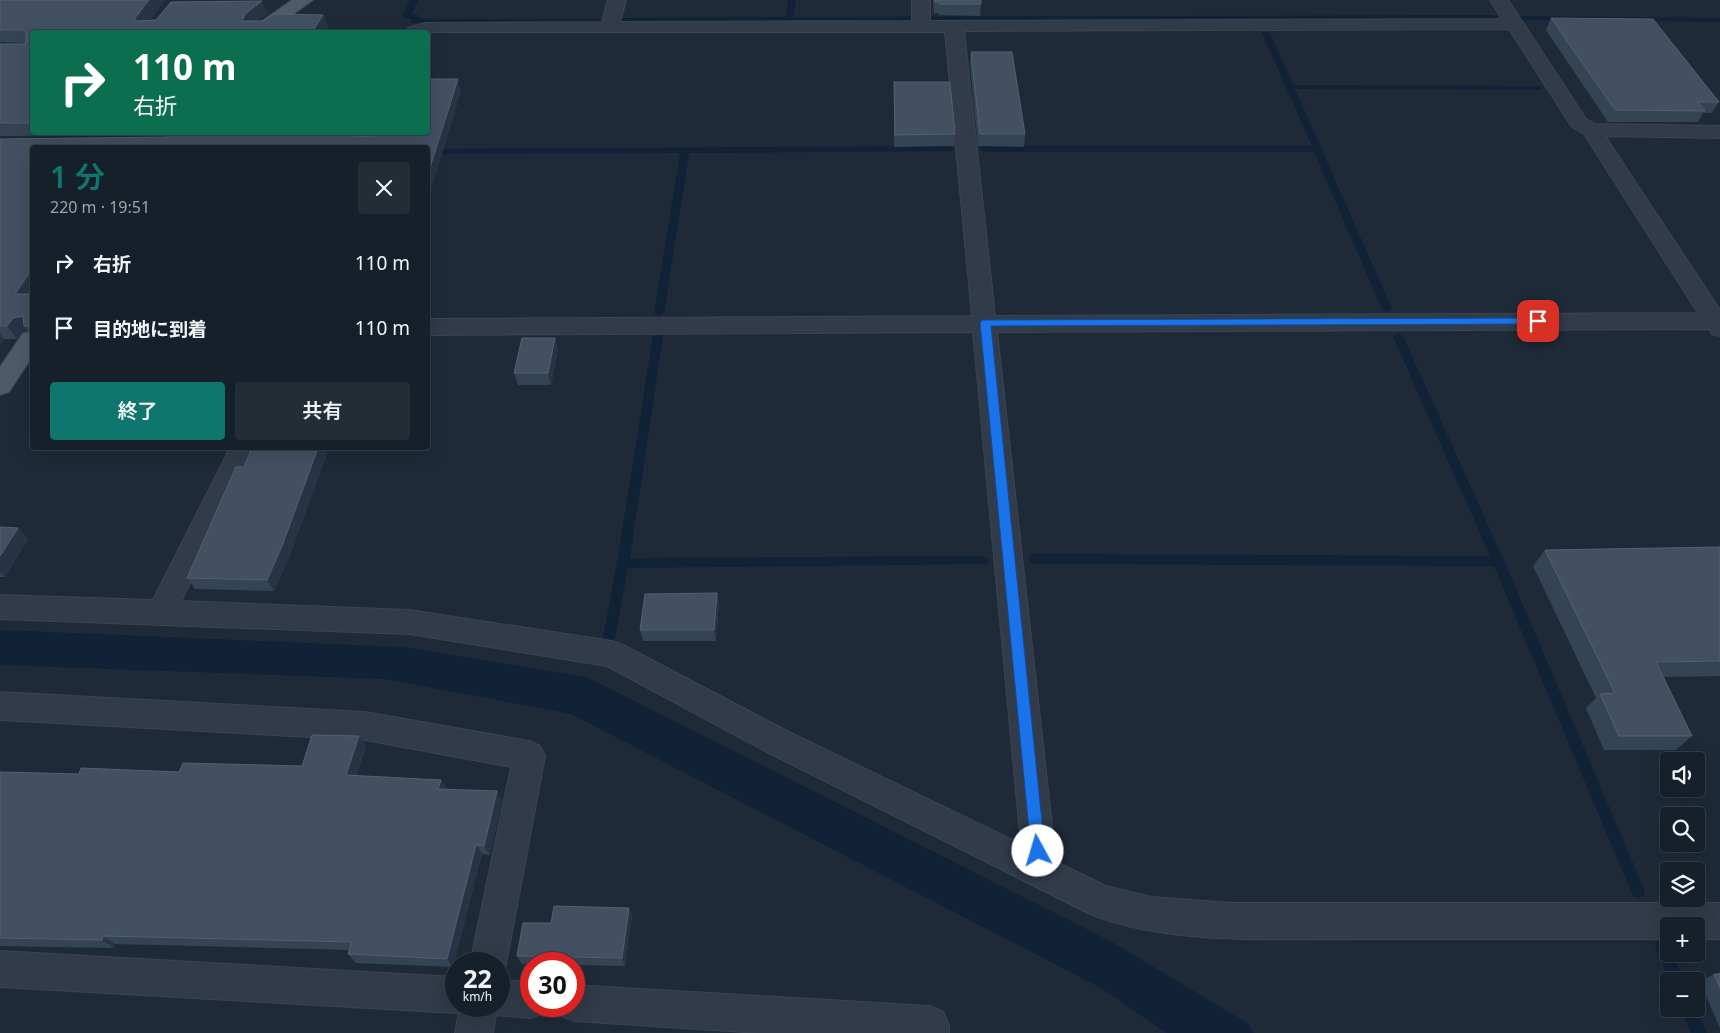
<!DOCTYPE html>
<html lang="ja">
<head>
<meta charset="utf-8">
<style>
  body { margin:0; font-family:"Noto Sans","Noto Sans JP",sans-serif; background:#232d36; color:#f1f3f6; height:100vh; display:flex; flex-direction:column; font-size:19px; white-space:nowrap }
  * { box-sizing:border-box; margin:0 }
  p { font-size:16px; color:#9ea3a8 }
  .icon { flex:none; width:28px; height:28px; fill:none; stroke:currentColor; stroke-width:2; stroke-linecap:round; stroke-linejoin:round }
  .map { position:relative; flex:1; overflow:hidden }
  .details { position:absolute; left:30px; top:145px; width:400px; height:305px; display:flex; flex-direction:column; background:#16202a; border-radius:5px; box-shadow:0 5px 20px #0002,0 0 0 1px #353e47 }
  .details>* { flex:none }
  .hud { position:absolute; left:30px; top:30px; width:400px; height:105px; border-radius:5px; box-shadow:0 5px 20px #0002,0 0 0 1px #353e47; background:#0b6e4f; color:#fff; overflow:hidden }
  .tools { position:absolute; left:1660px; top:752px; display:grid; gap:10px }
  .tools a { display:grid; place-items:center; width:45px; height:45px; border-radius:5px; background:#16202a; box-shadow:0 5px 20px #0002,0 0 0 1px #353e47; font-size:25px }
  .speed { position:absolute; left:445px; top:952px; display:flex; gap:10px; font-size:25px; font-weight:700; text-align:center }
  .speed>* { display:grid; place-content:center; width:65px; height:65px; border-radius:50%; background:#16202a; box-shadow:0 5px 20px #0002,0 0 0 1px #353e47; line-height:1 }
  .speed small { font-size:12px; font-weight:400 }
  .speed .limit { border:8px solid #d22; background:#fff; color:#111 }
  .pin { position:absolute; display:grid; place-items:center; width:42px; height:42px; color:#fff; margin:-21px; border-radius:10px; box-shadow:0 2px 8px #0006 }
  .me { position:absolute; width:55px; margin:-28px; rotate:354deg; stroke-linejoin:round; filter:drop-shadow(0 0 4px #0008) }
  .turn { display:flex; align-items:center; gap:18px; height:105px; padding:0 20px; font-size:22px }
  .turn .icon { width:65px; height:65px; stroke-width:2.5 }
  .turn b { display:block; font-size:35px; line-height:42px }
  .round { display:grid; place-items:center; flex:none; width:52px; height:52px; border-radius:5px; background:#232d36 }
  .summary { display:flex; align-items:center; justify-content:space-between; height:85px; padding:0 20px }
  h1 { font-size:30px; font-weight:600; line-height:38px; color:#0f766e }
  .action { display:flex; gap:10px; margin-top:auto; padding:10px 20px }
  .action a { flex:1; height:58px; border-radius:5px; background:#0f766e; color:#fff; font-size:20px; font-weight:600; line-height:58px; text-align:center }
  .action a+a { background:#232d36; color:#f1f3f6 }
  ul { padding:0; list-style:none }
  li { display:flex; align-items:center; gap:15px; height:65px; padding:0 20px }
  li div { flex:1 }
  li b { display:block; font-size:19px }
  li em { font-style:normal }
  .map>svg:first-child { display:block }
  .water { fill:#112136 }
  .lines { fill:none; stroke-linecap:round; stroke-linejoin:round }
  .stream { fill:#112136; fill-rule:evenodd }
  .minor-casing { stroke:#3b4452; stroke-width:2 }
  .major-casing { stroke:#3b4452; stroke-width:2 }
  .minor { fill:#313b49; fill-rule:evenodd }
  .major { fill:#4f5a69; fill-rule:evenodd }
  .wall { fill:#354455 }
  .shaded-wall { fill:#263445 }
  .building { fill:#425062; stroke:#526071 }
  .route { fill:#1a73e8; stroke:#114b97 }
</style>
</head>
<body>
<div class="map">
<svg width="1720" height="1033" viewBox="0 0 1720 1033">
  <rect width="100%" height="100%" fill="#1e2a38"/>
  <path class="water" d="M0,630L404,647L587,677L1112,942L1249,1024L1253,1033H1166L1101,988L571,714L385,679L0,665Z"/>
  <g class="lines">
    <g class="stream">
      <path d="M410,0H418L411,15H419V19H603L607,21L603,23H411V19L402,17Z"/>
      <path d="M788,0H796L793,17L1494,15L1498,17L1494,19L623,22L619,20L623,18L786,17Z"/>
      <path d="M1518,16L1720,18V22L1521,20L1517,18Z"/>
      <path d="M1263,31L1270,33L1293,85L1539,86L1543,88L1539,90L1295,89L1392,309L1390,311L1387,312L1382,309L1314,152H983L979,149L983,146H1312L1262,33Z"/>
      <path d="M950,146L954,149L953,151L689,153L664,313L659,316L654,313L680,153L428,154V149Z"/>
      <path d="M658,333L663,336L630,558L983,556L987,558L989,561L987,564L628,568L615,637L613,641L609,642L605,641L603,637L617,563L653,336Z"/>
      <path d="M1398,333L1403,336L1504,561L1645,891L1643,896L1638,898L1633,896L1494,566L1034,564L1030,562L1028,559L1030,556L1034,554L1490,556L1393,336Z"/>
      <path d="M1662,939L1667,941L1669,954H1673L1684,981H1670L1655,946L1657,941Z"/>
      <path d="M1696,1008L1707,1033H1691L1681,1009Z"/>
    </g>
    <g class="minor-casing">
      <g id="minor">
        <path d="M608,0H626L620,22L912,21V0H930V21L1502,19L1490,0H1508L1586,119L1595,124L1720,126V138L1605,136L1720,310V336L1712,334L1709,329L997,332L1056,862L1106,886L1152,897L1232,903H1720V939H1696V926H1669V939C1564,939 1460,939 1355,939C1273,939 1167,945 1090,914L767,752L607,666L409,634L0,619V595L153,600L230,448H256L181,601L409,610L612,641L623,645L789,732L1021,844L973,332L428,335V319L972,316L945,32H405L408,28L424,23L602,22ZM1509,29L1572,127L1584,134L1698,313L995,316L964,31Z"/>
        <path d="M361,132H381L379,148H359Z"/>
        <path d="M0,692L365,712L529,741L540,746L545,756L506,964L501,977L499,978V964H470L511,767L365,740L0,720Z"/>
        <path d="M0,951L456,977V1006H499V980L531,982V1006H547L544,1013L531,1018L496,1015L493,1033H455L459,1012L456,1013L0,987Z"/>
        <path d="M574,985L930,1006L943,1012L949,1025V1033H760L574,1021L561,1016L557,1006H574Z"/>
      </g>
    </g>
    <g class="major-casing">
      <g id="major">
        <path d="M292,0H313L269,32H249L252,28Z"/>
        <path d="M32,331V357L9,392L0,395V367L23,333Z"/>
      </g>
    </g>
    <use href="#minor" class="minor"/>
    <use href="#major" class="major"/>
  </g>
  <g class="wall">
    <path d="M0,0H165L149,20L268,13L258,21H264L323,15L328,27L325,32H32V132H161L159,135L0,136V44H24L26,43L0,42Z"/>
    <path d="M933,0H981L980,16L939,15V13H934Z"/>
    <path d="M1551,18L1719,102L1712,113H1703L1698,122H1608L1546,30Z"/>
    <path d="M971,52L1025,134L1024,147L978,146L970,64Z"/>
    <path d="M894,82L955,134L954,146L894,147Z"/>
    <path d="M461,92L428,148H32V337L27,330L23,331L17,339H4L0,345V139L167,137L360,132L359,136H375Z"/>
    <path d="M555,338L558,350L551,385H518L514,373Z"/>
    <path d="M252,448H329L289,558L274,591L195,589L187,578L244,467Z"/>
    <path d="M0,527L18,528L28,539L5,577H0Z"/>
    <path d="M1720,547V676L1663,677L1692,736L1676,750H1604L1586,708L1596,698L1533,566L1545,550Z"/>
    <path d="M717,593L719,604L716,641H643L640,630Z"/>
    <path d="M366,746L356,776L441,780L447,789L502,801L490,855L482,854L453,967L356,963L348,954L350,950L115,944L114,948L0,946V772L79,774L179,772L302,766Z"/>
    <path d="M629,908L632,916L625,966L574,965V964H522L517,956L551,923Z"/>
    <path d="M1720,972V1028L1700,982L1714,974H1717Z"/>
  </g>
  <g class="shaded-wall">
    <path d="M149,0H165L142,31L135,21V18Z"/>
    <path d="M262,1L268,13L250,27L242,21L245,14Z"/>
    <path d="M323,15L328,27L325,32H312Z"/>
    <path d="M458,79L461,92L428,201V174Z"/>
    <path d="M353,132H360L358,148L353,136Z"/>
    <path d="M32,269V295L15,294Z"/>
    <path d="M23,316L24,326L27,330L23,331L17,339L7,326L13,318Z"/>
    <path d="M0,333L4,339L0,345Z"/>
    <path d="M555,338L558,350L551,385L548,373Z"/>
    <path d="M318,448H329L289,558L274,591L267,580Z"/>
    <path d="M18,528L28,539L5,577L0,572V556Z"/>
    <path d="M717,593L719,604L716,641L714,630Z"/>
    <path d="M359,736L366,746L353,785L346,775Z"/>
    <path d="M441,780L447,790L438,789Z"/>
    <path d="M497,791L502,801L490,855L484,846Z"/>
    <path d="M476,845L482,854L453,967L447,959Z"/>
    <path d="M629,908L632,916L625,966L622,958Z"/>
    <path d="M103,936L115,944L114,948L102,940Z"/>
  </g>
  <g class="building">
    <path d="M0,0H149L135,18V21L156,20L171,2L262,1L245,14L242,21H264L274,14L323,15L312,32H32V123H0V44H24L26,42V32L25,30H0Z"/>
    <path d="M935,0H981V4H940V2H935Z"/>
    <path d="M1551,18L1653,19L1719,102H1698L1705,111L1615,110Z"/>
    <path d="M971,52H1012L1025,134H980Z"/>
    <path d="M428,79H458L428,174V148H32V269L15,294H32V326H24L23,316L13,318L7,326H0V139L167,137L170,132H353V136H375L376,132H428Z"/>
    <path d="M894,82H950L955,134L895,135Z"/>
    <path d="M522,338H555L548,373H514Z"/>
    <path d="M252,448H318L282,546L267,580L187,578L236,467H244Z"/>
    <path d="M0,527L18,528L0,556Z"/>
    <path d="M1720,547V661L1656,662L1692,736H1619L1600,694L1615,693L1545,550Z"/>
    <path d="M717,593L714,630H640L645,594Z"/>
    <path d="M312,735L359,736L346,775L441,780L438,789L497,791L484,846L476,845L447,959L348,954L352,942L103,936L102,940L0,938V772L79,774L81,768L179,772L183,763L302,766Z"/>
    <path d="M554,906L629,908L622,958L517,956L523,923H551Z"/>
    <path d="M1714,974H1720V988Z"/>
  </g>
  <path class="route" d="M1538,318L1543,321L1541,324L991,326L1045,851L1043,855L1038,857L1033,855L1031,851L980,323L982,320Z"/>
</svg>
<div class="tools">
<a><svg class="icon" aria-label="sound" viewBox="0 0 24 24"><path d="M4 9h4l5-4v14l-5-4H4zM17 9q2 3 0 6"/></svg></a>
<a><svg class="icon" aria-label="search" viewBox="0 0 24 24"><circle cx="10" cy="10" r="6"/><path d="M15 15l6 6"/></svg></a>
<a><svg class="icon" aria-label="layers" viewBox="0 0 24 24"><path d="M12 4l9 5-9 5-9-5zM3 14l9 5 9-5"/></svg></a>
<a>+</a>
<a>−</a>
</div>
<div class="speed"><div>22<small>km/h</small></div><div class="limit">30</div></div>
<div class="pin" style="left:1538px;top:321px;background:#d93025"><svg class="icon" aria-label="arrive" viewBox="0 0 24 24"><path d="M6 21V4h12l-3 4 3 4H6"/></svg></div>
<svg class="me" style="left:1038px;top:851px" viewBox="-20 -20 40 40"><circle r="19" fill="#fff"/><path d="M0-13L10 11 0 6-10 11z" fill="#1a73e8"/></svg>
<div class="hud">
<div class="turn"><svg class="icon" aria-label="right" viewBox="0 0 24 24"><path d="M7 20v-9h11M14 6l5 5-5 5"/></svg><div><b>110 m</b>右折</div></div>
</div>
<section class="details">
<div class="summary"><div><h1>1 分</h1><p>220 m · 19:51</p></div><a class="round"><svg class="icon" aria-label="close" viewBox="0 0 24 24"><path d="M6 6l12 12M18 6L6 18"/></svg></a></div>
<ul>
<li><svg class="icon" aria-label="right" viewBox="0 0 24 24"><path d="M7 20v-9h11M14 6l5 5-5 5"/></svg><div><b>右折</b></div><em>110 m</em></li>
<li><svg class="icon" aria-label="arrive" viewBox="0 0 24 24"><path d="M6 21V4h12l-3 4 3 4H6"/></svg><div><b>目的地に到着</b></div><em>110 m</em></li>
</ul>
<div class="action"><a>終了</a><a>共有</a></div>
</section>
</div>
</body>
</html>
